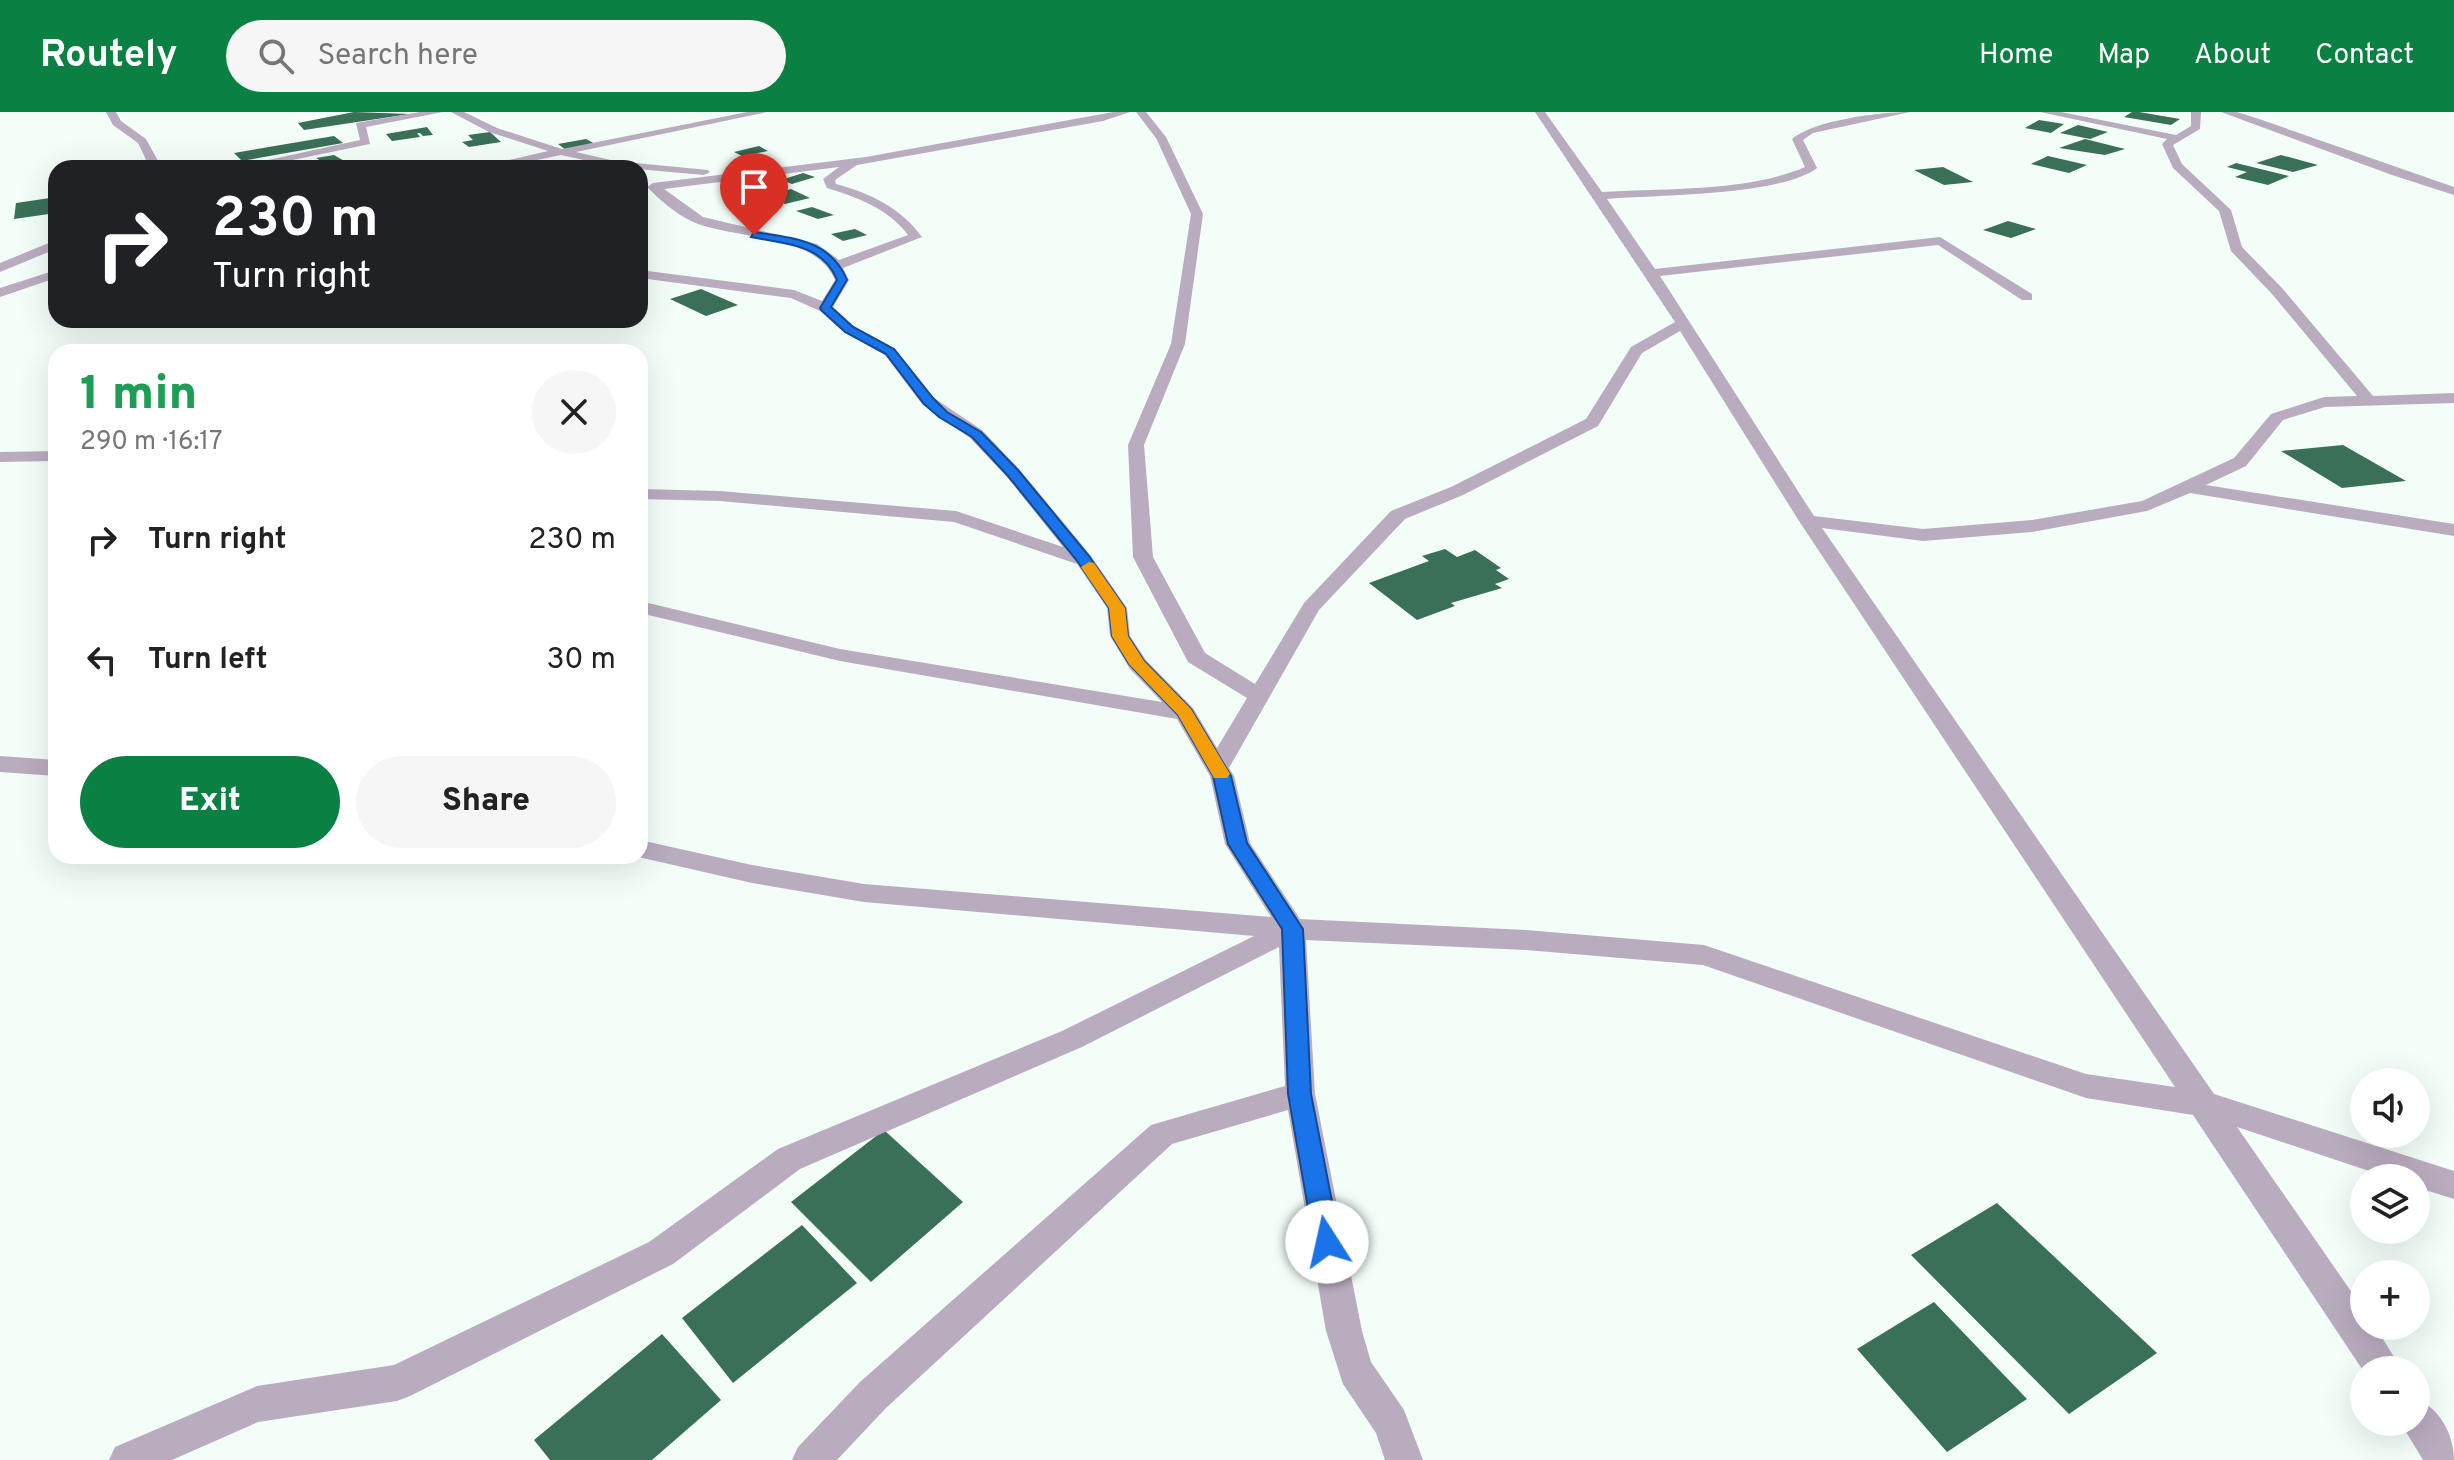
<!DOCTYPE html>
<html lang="en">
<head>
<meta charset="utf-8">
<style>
  body { margin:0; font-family:Overpass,sans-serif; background:#f6f6f6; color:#222; height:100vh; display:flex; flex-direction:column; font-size:30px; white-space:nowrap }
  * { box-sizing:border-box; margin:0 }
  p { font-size:26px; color:#767676 }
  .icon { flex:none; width:44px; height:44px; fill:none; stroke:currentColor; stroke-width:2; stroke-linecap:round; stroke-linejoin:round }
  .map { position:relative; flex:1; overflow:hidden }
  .side { position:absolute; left:48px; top:232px; width:600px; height:520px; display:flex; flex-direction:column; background:#fff; border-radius:24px; box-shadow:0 8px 32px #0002 }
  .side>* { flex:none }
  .top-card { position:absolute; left:48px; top:48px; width:600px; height:168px; border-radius:24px; box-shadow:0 8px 32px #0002; background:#202124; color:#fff; overflow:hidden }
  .buttons { position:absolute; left:2350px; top:956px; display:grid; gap:16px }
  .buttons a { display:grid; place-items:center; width:80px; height:80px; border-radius:50%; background:#fff; box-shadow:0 8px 32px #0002; font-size:40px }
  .pin { position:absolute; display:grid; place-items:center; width:68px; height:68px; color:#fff; margin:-82px -34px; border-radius:50% 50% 50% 0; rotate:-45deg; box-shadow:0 0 8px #0007 }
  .pin .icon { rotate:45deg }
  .me { position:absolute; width:88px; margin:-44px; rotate:350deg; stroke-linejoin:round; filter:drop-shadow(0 0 6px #0008) }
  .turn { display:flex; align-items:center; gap:28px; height:168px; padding:0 32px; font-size:36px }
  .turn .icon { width:104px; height:104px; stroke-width:2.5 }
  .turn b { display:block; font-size:56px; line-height:68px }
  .round { display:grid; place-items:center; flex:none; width:84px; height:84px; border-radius:42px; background:#f6f6f6 }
  .overview { display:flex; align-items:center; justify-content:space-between; height:136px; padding:0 32px }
  h1 { font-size:48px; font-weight:800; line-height:60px; color:#1e9e55 }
  .button { display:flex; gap:16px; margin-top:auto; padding:16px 32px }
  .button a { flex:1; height:92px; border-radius:48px; background:#0b8043; color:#fff; font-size:32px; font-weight:800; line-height:92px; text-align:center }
  .button a+a { background:#f6f6f6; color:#222 }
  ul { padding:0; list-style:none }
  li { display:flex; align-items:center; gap:24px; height:120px; padding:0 32px }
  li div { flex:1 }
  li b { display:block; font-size:30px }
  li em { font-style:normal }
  header { display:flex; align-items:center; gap:48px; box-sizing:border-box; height:112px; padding:0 40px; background:#0b8043; color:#fff }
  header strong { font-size:38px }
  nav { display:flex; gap:44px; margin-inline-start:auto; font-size:28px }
  .search { width:560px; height:72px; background:#f6f6f6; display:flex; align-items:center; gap:20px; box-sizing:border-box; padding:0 28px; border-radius:44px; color:#767676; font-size:30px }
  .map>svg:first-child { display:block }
  .building { fill:#3a6f58 }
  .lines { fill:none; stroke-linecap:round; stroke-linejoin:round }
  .street { fill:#baacbf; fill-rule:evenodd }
  .route { fill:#1a73e8; stroke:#114b97; stroke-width:2 }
  .slow { fill:#f59e0b }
</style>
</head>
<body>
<header>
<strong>Routely</strong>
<div class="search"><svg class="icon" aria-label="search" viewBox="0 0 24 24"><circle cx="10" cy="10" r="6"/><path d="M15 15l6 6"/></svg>Search here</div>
<nav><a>Home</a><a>Map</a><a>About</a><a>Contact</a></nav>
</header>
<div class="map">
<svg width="2454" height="1348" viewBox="0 0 2454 1348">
  <rect width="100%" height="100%" fill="#f3fef8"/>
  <g class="building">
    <path d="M354,0L410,2L304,18L298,11Z"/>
    <path d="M2132,0H2139L2180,7L2171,13L2124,5Z"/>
    <path d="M2039,8L2064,12L2051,21L2025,16Z"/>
    <path d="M2078,13L2108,20L2090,27L2060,21Z"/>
    <path d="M427,15L433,23L423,24L420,21H417L420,25L392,29L386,22Z"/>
    <path d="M490,20L501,30L469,35L462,30L473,28L468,23Z"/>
    <path d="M334,24L343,31L242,49L234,41Z"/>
    <path d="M586,27L595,32L566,38L558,32Z"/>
    <path d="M2085,27L2125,37L2105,43L2059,36Z"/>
    <path d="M759,34L768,39L742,44L734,40Z"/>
    <path d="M334,43L346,50L328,53L316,46Z"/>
    <path d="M2281,43L2318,53L2293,60L2256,51Z"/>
    <path d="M2048,44L2087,53L2069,61L2031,52Z"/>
    <path d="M2236,51L2289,64L2268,73L2235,65L2247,60L2227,55Z"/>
    <path d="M1943,55L1973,70L1944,73L1914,58Z"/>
    <path d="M803,61L815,65L792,72L781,68Z"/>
    <path d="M745,75L764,80L744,87L725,81Z"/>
    <path d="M791,77L810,86L785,92L766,84Z"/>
    <path d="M50,86L49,102L14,107L16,91Z"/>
    <path d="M812,95L834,103L818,107L796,99Z"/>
    <path d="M2008,109L2036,117L2011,126L1983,118Z"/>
    <path d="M855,117L867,123L843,129L831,122Z"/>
    <path d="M701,177L738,193L706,204L670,187Z"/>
    <path d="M2343,333L2406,369L2342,376L2281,339Z"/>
    <path d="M1445,437L1457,445L1475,438L1501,456L1496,458L1509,467L1495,472L1502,476L1451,491L1455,494L1417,508L1369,471L1429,449L1422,444Z"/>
    <path d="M884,1018L963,1090L871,1170L791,1090Z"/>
    <path d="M1997,1091L2157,1241L2069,1302L1911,1143Z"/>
    <path d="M802,1113L857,1171L733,1271L682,1206Z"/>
    <path d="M1934,1190L2027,1287L1947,1340L1857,1237Z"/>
    <path d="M662,1222L721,1288L652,1348H550L534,1328Z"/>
  </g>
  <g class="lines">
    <g class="street">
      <path d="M106,0H116L121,9L146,27L162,56H150L138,31L113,13Z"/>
      <path d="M420,0H443L366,15L370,32L283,50L290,56H277L268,48L360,28L356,11Z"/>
      <path d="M451,0H464L497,16L562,37L747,0H767L576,40L615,49L708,58L710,60L704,63L615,55L561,43L498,56H475L548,39L489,20Z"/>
      <path d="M1113,0H1130L1103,9L857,53L835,68L836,72C870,81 901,96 922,125L843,156L849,168L833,195L854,214L895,237L934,286L982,318L1019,357L1091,444L1127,496L1130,524L1146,548L1193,596L1217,636L1247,586L1188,550L1133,445L1128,333L1171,232L1191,102L1156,26L1136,0H1146L1166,25L1203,102L1185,232L1144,333L1153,445L1205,541L1255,572L1304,491L1391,399L1451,375L1586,307L1631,235L1675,210L1535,0H1545L1602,80C1665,76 1747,80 1805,55L1792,27C1814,8 1880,0 1910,0L1813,21L1803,28L1817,56C1781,84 1655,83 1607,87L1655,157L1940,125L2032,182V188H2022L1938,133L1660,164L1814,404L1923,417L2032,408L2142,389L2234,346L2271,302L2324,285L2357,284L2272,182L2231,139L2219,99L2173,56L2162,32L2167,27L2040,0H2061L2176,23L2191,14V0H2201L2200,17L2173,33L2182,52L2231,98L2242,135L2282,176L2373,284L2454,281V291L2325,295L2283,308L2246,354L2206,373L2454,412V424L2190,381L2147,399L2032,420L1923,429L1822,416L2214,982L2454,1059V1087L2416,1075V1066H2390L2237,1015L2364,1198V1214H2375L2402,1258L2364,1260L2193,1003L2086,986L1703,853L1526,838L1306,828L1315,982L1362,1219L1371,1250L1404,1298L1423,1348H1385L1376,1321L1343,1272L1326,1219L1288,998L1172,1032L886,1296L837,1348H792L798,1335L860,1270L1151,1013L1285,974L1279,835L1082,935L800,1057L673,1152L410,1284L397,1289L258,1310L172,1348H109L115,1335L257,1274L394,1253L649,1130L778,1037L1062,919L1254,824L864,790L752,771L634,744H640V728L752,753L864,772L1271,805L1225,732L1210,664L1177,607L840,549L640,501V489L840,537L1162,590L1130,557L1110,524L1107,496L1077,452L954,410L720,389L640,387V377L720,379L956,399L1063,435L1007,365L970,326L922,292L885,243L844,220L820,199L791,186L640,166V158L794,178L822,189L835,168C814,119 734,129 691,109C676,102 659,87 647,75L653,71L866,45ZM839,55L823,67L827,76C857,85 889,97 908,123L839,148L817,132L703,105L664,77ZM1680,219L1799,409L2175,975L2086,962L1704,833L1526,818L1300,807L1250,731L1234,664L1229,656L1319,498L1405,407L1463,383L1598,314L1642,241Z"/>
      <path d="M2221,0H2237L2259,7L2454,75V83L2392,63Z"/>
      <path d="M56,128V137L0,160V151Z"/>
      <path d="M56,158V166L0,185V176Z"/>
      <path d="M56,339V349L0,350V340Z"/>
      <path d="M0,644L56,648V664L0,660Z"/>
      <path d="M2416,1287C2440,1296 2454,1323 2454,1348H2423L2400,1310H2416Z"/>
    </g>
  </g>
  <path class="route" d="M754,120C793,126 831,128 847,168L831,195L853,215L894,237L933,286L947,300L981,320L1018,358L1089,444L1125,496L1128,524L1144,549L1191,597L1231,664L1247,731L1303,817L1311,982L1340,1130L1336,1138L1327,1142L1318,1138L1314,1130L1288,982L1282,817L1228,732L1213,664L1178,603L1129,552L1112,524L1109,496L1078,450L1008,364L972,325L939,305L924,292L886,242L845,220L821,198L820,196L837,168C823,132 785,132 751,125Z"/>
  <path class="slow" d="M1089,450L1094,451L1125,496L1128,524L1144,549L1191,597L1230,662L1227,666H1214L1178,603L1129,552L1112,524L1109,496L1081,455Z"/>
</svg>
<div class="buttons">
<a><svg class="icon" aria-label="sound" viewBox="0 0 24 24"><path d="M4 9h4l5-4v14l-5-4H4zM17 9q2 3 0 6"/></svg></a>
<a><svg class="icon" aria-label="layers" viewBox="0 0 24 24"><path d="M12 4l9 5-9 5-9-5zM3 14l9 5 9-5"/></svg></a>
<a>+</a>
<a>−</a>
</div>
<div class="pin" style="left:754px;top:123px;background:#d93025"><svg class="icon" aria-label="arrive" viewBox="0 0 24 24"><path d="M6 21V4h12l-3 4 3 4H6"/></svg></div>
<svg class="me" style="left:1327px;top:1130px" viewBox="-20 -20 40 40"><circle r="19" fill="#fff"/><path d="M0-13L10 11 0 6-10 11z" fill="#1a73e8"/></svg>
<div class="top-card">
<div class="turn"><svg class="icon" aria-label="right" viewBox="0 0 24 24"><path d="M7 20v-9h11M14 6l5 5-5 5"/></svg><div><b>230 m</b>Turn right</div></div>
</div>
<section class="side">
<div class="overview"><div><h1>1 min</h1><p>290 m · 16:17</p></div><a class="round"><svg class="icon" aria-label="close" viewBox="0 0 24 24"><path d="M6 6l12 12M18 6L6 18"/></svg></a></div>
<ul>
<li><svg class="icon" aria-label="right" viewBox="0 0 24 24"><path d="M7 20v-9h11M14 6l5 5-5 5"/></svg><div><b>Turn right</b></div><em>230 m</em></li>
<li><svg class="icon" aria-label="left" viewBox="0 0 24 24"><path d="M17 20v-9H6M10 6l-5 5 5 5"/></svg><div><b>Turn left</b></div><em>30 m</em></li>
</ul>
<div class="button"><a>Exit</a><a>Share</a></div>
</section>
</div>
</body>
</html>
